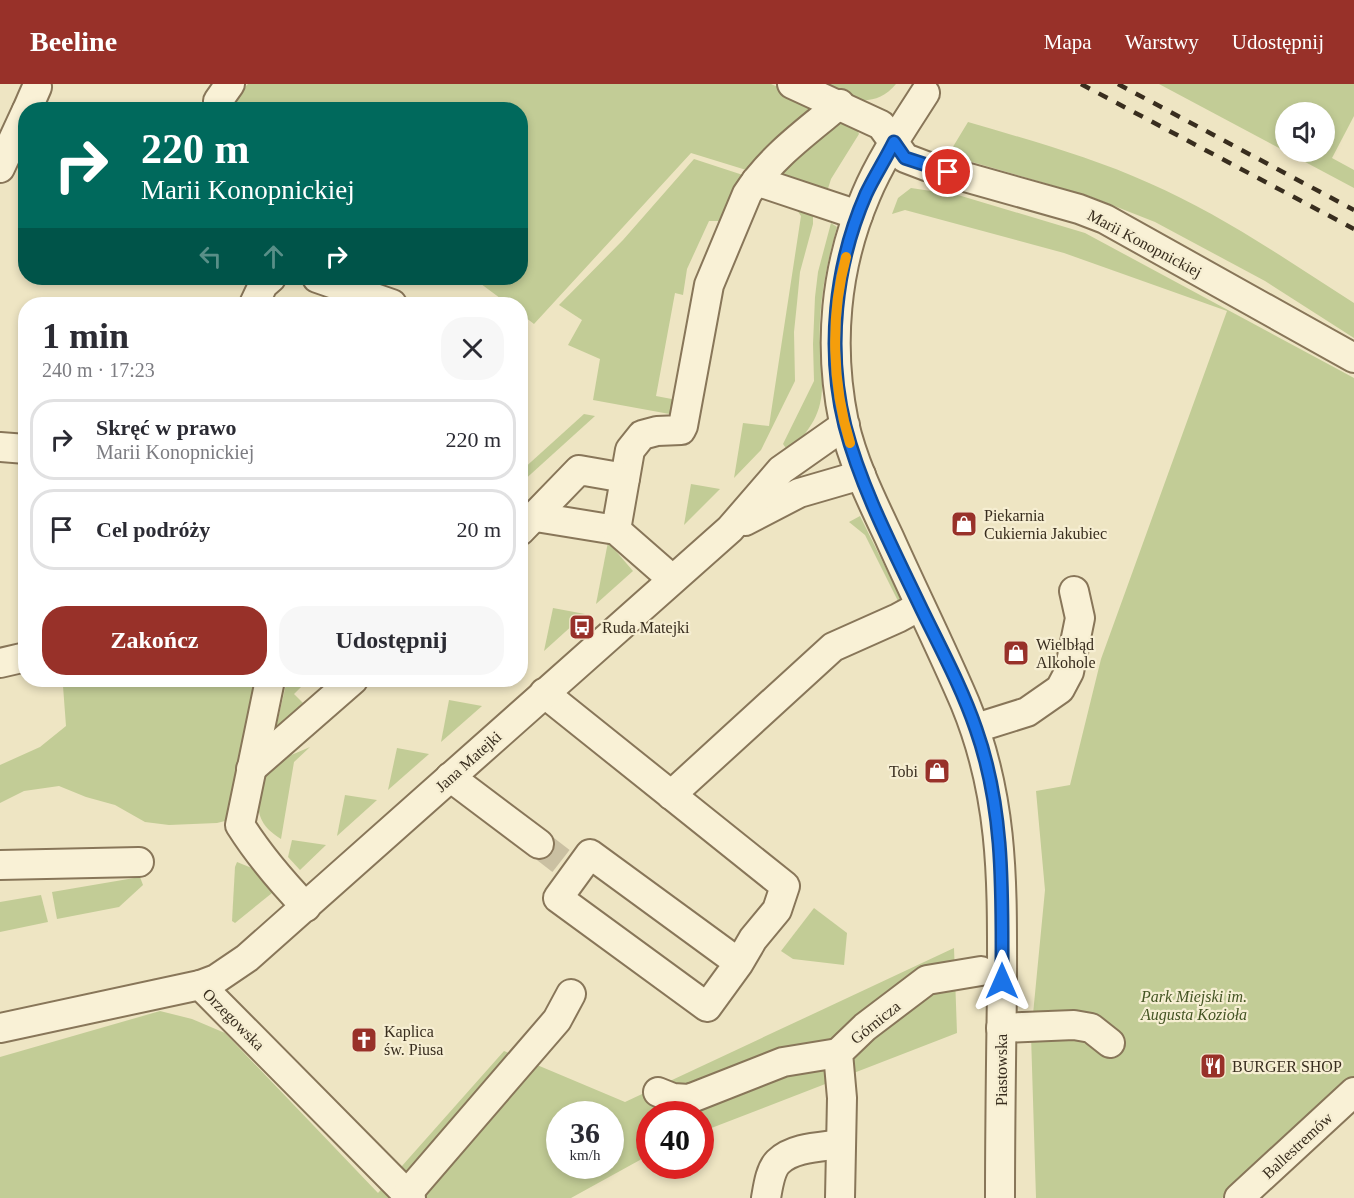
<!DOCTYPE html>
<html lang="pl">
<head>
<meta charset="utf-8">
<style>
  body { margin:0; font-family:Georgia,serif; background:#f7f7f7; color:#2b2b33; height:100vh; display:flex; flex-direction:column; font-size:22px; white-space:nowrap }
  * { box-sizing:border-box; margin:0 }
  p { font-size:20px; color:#7c7c81 }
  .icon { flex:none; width:33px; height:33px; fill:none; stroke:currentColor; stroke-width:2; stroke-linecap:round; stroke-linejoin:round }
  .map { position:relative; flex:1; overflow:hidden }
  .panel { position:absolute; left:18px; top:213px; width:510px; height:390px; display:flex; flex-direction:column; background:#fff; border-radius:24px; box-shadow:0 3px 9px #0003 }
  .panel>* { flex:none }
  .banner { position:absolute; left:18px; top:18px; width:510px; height:183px; border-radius:24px; box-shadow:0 3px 9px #0003; background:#00695c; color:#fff; overflow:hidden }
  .buttons { position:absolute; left:1275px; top:18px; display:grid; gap:12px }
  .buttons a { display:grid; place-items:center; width:60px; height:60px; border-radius:50%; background:#fff; box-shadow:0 3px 9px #0003; font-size:30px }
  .speed { position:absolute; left:546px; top:1017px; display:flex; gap:12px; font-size:30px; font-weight:700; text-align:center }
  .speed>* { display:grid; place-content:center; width:78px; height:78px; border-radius:50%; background:#fff; box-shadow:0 3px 9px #0003; line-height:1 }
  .speed small { font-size:15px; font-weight:400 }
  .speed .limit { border:9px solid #d22; background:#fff; color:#111 }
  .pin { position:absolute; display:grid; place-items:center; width:51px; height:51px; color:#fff; margin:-26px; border:3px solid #fff; border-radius:50%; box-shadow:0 2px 6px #0007 }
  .me { position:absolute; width:66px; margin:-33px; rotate:0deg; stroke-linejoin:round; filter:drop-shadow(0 0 4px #0008) }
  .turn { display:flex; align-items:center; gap:21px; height:126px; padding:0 24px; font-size:27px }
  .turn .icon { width:78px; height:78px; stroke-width:2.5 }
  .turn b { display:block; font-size:42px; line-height:51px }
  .lanes { display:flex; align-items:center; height:57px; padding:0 24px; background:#0003; justify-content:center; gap:30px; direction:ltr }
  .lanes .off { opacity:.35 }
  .round { display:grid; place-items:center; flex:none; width:63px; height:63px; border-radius:24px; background:#f7f7f7 }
  .headline { display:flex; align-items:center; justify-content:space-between; height:102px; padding:0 24px }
  h1 { font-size:36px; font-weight:700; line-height:45px }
  .action { display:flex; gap:12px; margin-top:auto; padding:12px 24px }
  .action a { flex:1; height:69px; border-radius:24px; background:#983129; color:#fff; font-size:24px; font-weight:700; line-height:69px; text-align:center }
  .action a+a { background:#f7f7f7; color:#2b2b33 }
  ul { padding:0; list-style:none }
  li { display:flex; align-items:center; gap:18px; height:81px; margin:0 12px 9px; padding:0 12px; border:3px solid #e1e1e2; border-radius:24px }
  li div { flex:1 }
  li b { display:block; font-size:22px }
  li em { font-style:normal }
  header { display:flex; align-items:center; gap:36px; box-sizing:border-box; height:84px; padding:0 30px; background:#983129; color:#fff }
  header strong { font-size:28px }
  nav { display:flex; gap:33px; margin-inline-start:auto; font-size:21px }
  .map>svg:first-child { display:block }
  .green { fill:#c2cc96; fill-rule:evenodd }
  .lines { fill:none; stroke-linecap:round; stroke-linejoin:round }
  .minor-tunnel { stroke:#cac0a2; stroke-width:28; stroke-dasharray:28 14; stroke-linecap:butt }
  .minor-casing { stroke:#887659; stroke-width:32 }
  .minor { stroke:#f9f1d6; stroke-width:28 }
  .rail { stroke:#382d1e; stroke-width:4.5; stroke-dasharray:10 10; stroke-linecap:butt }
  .route-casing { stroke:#114b97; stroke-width:15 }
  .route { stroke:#1a73e8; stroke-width:10 }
  .slow { stroke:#f59e0b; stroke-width:10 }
  .labels { text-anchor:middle; stroke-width:4.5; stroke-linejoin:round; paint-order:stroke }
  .street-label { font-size:16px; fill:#382d1e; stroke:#f6eed2 }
  .poi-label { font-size:16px; fill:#382d1e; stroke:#f6eed2; text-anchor:start }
  .park-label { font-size:16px; font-style:italic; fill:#455524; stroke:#f6eed2 }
</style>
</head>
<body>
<header>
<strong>Beeline</strong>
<nav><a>Mapa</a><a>Warstwy</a><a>Udostępnij</a></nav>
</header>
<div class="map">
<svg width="1354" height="1114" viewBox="0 0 1354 1114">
  <rect width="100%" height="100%" fill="#eee5c3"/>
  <g class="green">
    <path d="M248,0H771L822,21L756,89L691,69L534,240L521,230L520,220H508L473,194H520V26H227L224,22Z"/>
    <path d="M809,0H896C872,30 838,11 809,0Z"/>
    <path d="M1159,0H1354V32L1332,74L1354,86V104ZM1286,28H1324V68H1286Z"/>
    <path d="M834,31L856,42L859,50L831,95L826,111L769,93Z"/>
    <path d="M968,38C1029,56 1091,73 1149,99C1222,131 1287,176 1354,219V254L1265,197L1155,138L1089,112L948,71Z"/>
    <path d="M694,75L752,94L727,135L720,137H709L687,185L683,211L675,209L656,312L677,316L675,331L593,316L600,275L568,261L582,236L559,221L623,156Z"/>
    <path d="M911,104L958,111L1085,149L1354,294V992L1222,1114H1036L1031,951L1045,806L1036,707L1070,701L1101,575L1227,227L1064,169L905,126L892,130L898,114Z"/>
    <path d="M793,120L811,124L813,131V140L800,188L797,219L794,248L795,297L761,366L734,394L743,339L769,342L801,132Z"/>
    <path d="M831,139L837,143C828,174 822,203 820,235C817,292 839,323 788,367L783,360L814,297L813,260L815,213L818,188Z"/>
    <path d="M584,330L595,332L521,399V387Z"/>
    <path d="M691,400L720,405L684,441Z"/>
    <path d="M860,432L902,517L900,521L865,451L849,438Z"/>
    <path d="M608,458L633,487L596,520Z"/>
    <path d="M553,524L585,530L544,567Z"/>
    <path d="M80,596H253L257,604L229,736L217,739L169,741L145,738L115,721L86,713L59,702L24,707L0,719V681L40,663L66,642L63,602Z"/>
    <path d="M287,596H308L294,610L310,626L272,661Z"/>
    <path d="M449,616L482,622L441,658Z"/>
    <path d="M310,663L294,678L281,755C255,739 257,724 259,697L289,672Z"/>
    <path d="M397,664L429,670L388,706Z"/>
    <path d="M345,711L377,716L337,752Z"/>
    <path d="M292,756L326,761L300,786L288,773Z"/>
    <path d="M237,778L266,790L277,805L235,839L232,837L235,783Z"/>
    <path d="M140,793L143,801L119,823L57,835L52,808Z"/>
    <path d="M41,811L48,838L0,848V818Z"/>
    <path d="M814,824L847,849L844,881L793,875L781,867Z"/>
    <path d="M954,864L957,949L701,1048L700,1030H650L649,1071L571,1114H0V973L160,927L192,935L225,949L378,1109L504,967L625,1018ZM560,1030H610V1082H560Z"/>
  </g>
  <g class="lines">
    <path class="minor-tunnel" d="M539,760L561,777"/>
    <g class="minor-casing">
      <g id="minor">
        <path d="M792,0L881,41L905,74L926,82L1079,125L1105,135L1354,274"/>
        <path d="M925,9C904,42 881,75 866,111C835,183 828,262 844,339C853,379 872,417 889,453C914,509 941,563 965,619C1005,716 1002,802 1002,905C1001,975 1000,1044 1000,1114"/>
        <path d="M218,17L230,0"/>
        <path d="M27,26L37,3"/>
        <path d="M0,84L26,28"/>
        <path d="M756,97L858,131"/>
        <path d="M317,194L392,220"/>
        <path d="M254,220L263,201L271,194"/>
        <path d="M0,363L26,365"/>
        <path d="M536,433L616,446L672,495"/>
        <path d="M745,437L799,409L861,391"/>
        <path d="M616,446L630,366L642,351L657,347L681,346L683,342L709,201L747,110C771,73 806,48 840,20"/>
        <path d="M520,447L579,386L625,394"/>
        <path d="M0,579L26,573"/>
        <path d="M270,596L240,741C259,771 282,798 306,823"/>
        <path d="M544,609L785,802L777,826L753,855L739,879L707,923L558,814L590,770L739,879"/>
        <path d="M976,644L1027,628L1060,605L1069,588L1080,534L1074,507"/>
        <path d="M251,685L353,596"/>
        <path d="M450,693L539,760"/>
        <path d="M671,711L833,563L898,534L920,522"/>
        <path d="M0,781L139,778"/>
        <path d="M200,901L411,1114"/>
        <path d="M0,944L200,901L216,895L247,874L730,445L781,386L845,341"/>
        <path d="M1001,944L1074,941L1091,944L1110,959"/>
        <path d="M658,1008L673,1014L689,1015L783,978L838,969"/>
        <path d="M407,1110L557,936L571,910"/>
        <path d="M766,1114C768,1103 770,1086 778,1078C793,1063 822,1063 841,1060"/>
        <path d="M840,1114L842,1014L838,969L865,943L927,896L981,887"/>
        <path d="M1239,1114L1354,1008"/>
      </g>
    </g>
    <use href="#minor" class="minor"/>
    <g class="rail">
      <path d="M1081,0L1354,145"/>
      <path d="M1118,0L1354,126"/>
    </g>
  </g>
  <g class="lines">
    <g class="route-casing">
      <path id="route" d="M948,88L905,74L894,58C885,76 874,93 866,110C835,181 826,266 845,342C861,404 894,467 922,526C941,565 962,604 976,645C1005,727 1002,812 1002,897"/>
    </g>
    <use href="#route" class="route"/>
    <path class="slow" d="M846,173C830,232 832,301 850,359"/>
  </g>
  <defs>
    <g id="shop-square" transform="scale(1.35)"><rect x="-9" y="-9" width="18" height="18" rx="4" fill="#983129" stroke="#f6eed2"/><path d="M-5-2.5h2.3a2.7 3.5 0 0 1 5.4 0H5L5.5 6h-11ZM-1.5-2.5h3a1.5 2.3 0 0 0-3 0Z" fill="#fff"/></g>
    <g id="bus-square" transform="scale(1.35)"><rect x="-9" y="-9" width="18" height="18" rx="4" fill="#983129" stroke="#f6eed2"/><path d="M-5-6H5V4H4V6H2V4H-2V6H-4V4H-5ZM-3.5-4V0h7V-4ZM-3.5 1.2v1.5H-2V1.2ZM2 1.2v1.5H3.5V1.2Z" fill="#fff"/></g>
    <g id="church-square" transform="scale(1.35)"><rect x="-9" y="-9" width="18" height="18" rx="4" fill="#983129" stroke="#f6eed2"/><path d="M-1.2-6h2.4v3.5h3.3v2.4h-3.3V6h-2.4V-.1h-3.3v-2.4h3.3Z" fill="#fff"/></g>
    <g id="restaurant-square" transform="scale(1.35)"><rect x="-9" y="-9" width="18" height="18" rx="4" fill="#983129" stroke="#f6eed2"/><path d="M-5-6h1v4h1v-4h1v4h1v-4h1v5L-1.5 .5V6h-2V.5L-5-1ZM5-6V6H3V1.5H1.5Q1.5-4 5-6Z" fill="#fff"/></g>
  </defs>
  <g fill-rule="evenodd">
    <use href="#shop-square" x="964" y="440"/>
    <use href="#bus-square" x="582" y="543"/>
    <use href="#shop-square" x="1016" y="569"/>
    <use href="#shop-square" x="937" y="687"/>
    <use href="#church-square" x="364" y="956"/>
    <use href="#restaurant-square" x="1213" y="982"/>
  </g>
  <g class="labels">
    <g class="street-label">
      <text transform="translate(1145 159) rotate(28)" y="6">Marii Konopnickiej</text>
      <text transform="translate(468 677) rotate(-42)" y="6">Jana Matejki</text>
      <text transform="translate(234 935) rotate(45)" y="6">Orzegowska</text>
      <text transform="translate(875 938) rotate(-39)" y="6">Górnicza</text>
      <text transform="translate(1001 986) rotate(-90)" y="6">Piastowska</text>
      <text transform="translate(1297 1061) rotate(-43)" y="6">Ballestremów</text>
    </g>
    <g class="poi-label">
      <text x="984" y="437">Piekarnia<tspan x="984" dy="18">Cukiernia Jakubiec</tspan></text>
      <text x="602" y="549">Ruda Matejki</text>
      <text x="1036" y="566">Wielbłąd<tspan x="1036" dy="18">Alkohole</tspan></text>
      <text x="918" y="693" text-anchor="end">Tobi</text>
      <text x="384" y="953">Kaplica<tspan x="384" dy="18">św. Piusa</tspan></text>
      <text x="1232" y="988">BURGER SHOP</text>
    </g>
    <g class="park-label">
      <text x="1194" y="918">Park Miejski im.<tspan x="1194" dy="18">Augusta Kozioła</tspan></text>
    </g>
  </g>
</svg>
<div class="buttons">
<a><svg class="icon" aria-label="sound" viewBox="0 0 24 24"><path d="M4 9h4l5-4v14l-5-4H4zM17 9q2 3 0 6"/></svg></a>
</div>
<div class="speed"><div>36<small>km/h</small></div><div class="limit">40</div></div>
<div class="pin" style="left:948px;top:88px;background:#d93025"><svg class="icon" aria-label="arrive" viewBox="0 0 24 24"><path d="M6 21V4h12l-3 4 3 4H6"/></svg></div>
<svg class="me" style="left:1002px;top:897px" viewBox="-20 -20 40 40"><path d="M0-17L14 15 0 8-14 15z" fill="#1a73e8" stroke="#fff" stroke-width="4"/></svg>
<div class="banner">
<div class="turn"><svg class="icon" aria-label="right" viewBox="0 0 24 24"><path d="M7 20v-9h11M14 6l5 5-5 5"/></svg><div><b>220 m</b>Marii Konopnickiej</div></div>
<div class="lanes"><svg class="icon off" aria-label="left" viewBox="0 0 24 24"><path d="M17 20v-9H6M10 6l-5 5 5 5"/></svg><svg class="icon off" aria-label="ahead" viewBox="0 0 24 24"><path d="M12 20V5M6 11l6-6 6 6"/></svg><svg class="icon" aria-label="right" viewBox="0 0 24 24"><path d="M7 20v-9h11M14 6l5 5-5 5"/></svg></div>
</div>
<section class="panel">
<div class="headline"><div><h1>1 min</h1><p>240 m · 17:23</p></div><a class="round"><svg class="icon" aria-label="close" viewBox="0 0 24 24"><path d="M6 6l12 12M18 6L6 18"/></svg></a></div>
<ul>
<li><svg class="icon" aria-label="right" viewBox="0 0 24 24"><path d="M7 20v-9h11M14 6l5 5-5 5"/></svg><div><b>Skręć w prawo</b><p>Marii Konopnickiej</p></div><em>220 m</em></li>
<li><svg class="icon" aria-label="arrive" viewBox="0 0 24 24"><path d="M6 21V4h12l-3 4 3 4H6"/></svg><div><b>Cel podróży</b></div><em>20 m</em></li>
</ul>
<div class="action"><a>Zakończ</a><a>Udostępnij</a></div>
</section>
</div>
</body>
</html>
